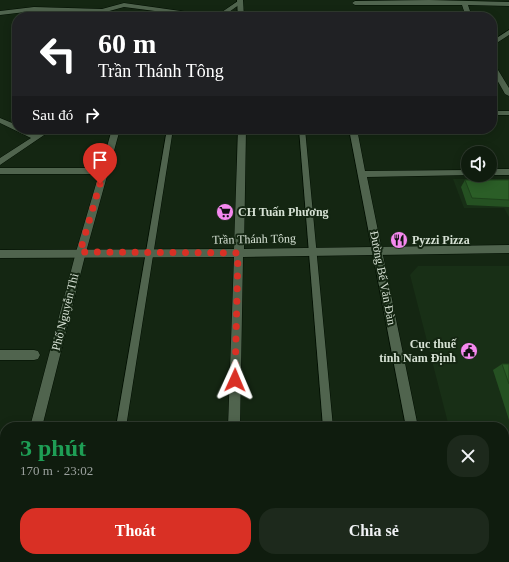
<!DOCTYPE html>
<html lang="vi">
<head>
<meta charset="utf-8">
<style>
  body { margin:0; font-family:"Times New Roman",serif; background:#1d291c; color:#f1f3f6; height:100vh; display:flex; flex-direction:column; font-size:15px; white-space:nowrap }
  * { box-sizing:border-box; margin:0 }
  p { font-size:13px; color:#9ba19e }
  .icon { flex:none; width:22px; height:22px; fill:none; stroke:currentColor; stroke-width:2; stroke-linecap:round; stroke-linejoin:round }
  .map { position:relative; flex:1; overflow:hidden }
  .drawer { position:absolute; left:0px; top:422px; width:509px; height:140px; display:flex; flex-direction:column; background:#0f1c0e; border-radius:16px 16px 0 0; box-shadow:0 2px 10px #0003,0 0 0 1px #2f3a2e }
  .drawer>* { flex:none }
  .guide { position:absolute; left:12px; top:12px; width:485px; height:122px; border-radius:16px; box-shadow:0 2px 10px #0003,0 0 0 1px #2f3a2e; background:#202124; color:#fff; overflow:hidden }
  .buttons { position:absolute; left:461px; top:146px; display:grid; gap:8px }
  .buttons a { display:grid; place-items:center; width:36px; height:36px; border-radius:50%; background:#0f1c0e; box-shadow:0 2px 10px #0003,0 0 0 1px #2f3a2e; font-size:20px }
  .pin { position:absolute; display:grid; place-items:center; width:34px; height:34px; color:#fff; margin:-41px -17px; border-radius:50% 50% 50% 0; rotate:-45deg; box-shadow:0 0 4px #0007 }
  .pin .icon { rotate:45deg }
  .me { position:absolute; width:44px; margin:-22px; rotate:1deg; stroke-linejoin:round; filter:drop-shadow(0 0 3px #0008) }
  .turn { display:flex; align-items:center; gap:14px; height:84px; padding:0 20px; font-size:18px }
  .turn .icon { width:52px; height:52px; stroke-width:2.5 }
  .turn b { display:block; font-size:28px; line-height:34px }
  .then { display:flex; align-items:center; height:38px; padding:0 20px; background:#0003; gap:8px; font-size:15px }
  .round { display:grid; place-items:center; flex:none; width:42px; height:42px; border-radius:16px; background:#1d291c }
  .overview { display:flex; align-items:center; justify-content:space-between; height:68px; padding:0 20px }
  h1 { font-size:24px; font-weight:700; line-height:30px; color:#1e9e55 }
  .primary-button { display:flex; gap:8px; margin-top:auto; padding:8px 20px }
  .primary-button a { flex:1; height:46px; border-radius:16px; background:#d93025; color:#fff; font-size:16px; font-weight:700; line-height:46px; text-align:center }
  .primary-button a+a { background:#1d291c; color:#f1f3f6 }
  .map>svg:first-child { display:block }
  .built { fill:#182f16 }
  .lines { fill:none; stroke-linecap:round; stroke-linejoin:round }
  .service-casing { stroke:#010e01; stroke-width:1 }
  .minor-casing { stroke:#010e01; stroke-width:1 }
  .tertiary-casing { stroke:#010e01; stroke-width:1 }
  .service { fill:#50644e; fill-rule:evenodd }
  .minor { fill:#50644e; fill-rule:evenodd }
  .tertiary { fill:#50644e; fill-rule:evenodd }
  .wall { fill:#255122 }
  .building { fill:#2b5e27; stroke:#1e421b }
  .route { stroke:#d93025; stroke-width:7; stroke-dasharray:0 12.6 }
  .labels { text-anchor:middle; stroke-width:4; stroke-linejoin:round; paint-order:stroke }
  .poi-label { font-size:12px; font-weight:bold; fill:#d6e1d4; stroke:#142612; text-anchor:start }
  .street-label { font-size:12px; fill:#d6e1d4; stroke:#142612 }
</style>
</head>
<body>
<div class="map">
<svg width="509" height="562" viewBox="0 0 509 562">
  <rect width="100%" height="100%" fill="#142612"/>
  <g class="built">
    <path d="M453,179H509V217L504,208H464Z"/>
    <path d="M418,266H509V469H504V427H449L410,275Z"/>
  </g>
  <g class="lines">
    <g class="service-casing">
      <g id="service">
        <path d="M167,129H173L126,427H116Z"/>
        <path d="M299,129H305L333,427H323Z"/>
      </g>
    </g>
    <g class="minor-casing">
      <g id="minor">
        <path d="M429,0L509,2V6L468,5L472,17H466L462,5H355L352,3L355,1Z"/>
        <path d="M238,1L243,2L222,17H201L124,7L102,13L34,11L0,15V11L34,7L102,9L124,3L216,16Z"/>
        <path d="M509,30V35L492,46V41Z"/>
        <path d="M492,63L495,65L509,88V96L505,94L492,71Z"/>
        <path d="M0,118L17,125V129H26L36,134L44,129H53L0,165V158L31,138L0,123Z"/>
        <path d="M112,129H120L86,252L42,427H30L76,252L99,174H0V168H101Z"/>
        <path d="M349,129H357L365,171L468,170V175H471L367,177L418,427H406Z"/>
        <rect x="490" y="169" width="19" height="6"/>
        <path d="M0,350H34L38,351L40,355L38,359L34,360H0Z"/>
        <path d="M5,539V557H9L8,562H0V541Z"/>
        <path d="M430,557H444L445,562H431Z"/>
      </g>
    </g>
    <g class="tertiary-casing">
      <g id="tertiary">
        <path d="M237,0H243L244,17H238Z"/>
        <rect x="492" y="111" width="17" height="4"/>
        <path d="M238,129H246L244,249L509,245V253L243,257L240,427H228L234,257L0,258V250L234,249Z"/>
        <rect x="504" y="489" width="5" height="14"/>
        <rect x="0" y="497" width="5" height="14"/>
        <rect x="223" y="557" width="14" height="5"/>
      </g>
    </g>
    <use href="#service" class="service"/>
    <use href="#minor" class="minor"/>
    <use href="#tertiary" class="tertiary"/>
  </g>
  <g class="wall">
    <path d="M465,180H509V207L467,205L461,187Z"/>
    <path d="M502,364H509V420L493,370Z"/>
  </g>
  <g class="building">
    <path d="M465,180H509V200L472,198Z"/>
    <path d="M502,364H509V384Z"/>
  </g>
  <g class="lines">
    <path class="route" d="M100,184L80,252L238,253L235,380"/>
  </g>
  <defs>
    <g id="supermarket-disc" transform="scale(0.9)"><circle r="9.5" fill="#f589ef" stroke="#142612"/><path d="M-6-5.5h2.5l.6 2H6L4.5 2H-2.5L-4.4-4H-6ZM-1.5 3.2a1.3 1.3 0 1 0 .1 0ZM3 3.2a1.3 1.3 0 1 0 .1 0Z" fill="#111"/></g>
    <g id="restaurant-disc" transform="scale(0.9)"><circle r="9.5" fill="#f589ef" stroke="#142612"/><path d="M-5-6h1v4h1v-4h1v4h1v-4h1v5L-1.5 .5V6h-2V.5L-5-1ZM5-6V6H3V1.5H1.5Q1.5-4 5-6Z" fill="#111"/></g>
    <g id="civic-disc" transform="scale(0.9)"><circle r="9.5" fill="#f589ef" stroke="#142612"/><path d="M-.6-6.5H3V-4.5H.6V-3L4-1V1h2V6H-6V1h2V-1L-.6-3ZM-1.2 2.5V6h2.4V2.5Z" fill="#111"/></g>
  </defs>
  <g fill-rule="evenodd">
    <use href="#supermarket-disc" x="225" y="212"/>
    <use href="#restaurant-disc" x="399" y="240"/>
    <use href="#civic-disc" x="469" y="351"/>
  </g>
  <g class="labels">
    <g class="poi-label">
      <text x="238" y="216">CH Tuấn Phương</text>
      <text x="412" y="244">Pyzzi Pizza</text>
      <text x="456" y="348" text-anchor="end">Cục thuế<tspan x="456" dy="14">tỉnh Nam Định</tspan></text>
    </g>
    <g class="street-label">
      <text transform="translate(254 239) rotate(-1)" y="4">Trần Thánh Tông</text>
      <text transform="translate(383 278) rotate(79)" y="4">Đường Bế Văn Đàn</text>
      <text transform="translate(65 312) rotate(-76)" y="4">Phố Nguyễn Thi</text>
    </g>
  </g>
</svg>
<div class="buttons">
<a><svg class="icon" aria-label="sound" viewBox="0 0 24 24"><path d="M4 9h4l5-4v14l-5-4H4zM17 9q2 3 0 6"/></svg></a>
</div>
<div class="pin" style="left:100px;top:184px;background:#d93025"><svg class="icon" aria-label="arrive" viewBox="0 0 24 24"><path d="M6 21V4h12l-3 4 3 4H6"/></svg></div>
<svg class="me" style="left:235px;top:380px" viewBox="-20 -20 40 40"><path d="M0-17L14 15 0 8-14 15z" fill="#d93025" stroke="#fff" stroke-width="4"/></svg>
<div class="guide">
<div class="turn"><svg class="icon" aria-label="left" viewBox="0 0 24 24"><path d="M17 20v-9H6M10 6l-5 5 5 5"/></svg><div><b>60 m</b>Trần Thánh Tông</div></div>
<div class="then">Sau đó<svg class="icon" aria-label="right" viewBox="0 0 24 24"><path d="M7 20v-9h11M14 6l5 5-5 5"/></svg></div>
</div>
<section class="drawer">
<div class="overview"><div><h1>3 phút</h1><p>170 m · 23:02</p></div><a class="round"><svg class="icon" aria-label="close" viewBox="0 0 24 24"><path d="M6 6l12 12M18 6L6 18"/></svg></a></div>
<div class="primary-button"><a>Thoát</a><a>Chia sẻ</a></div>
</section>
</div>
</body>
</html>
